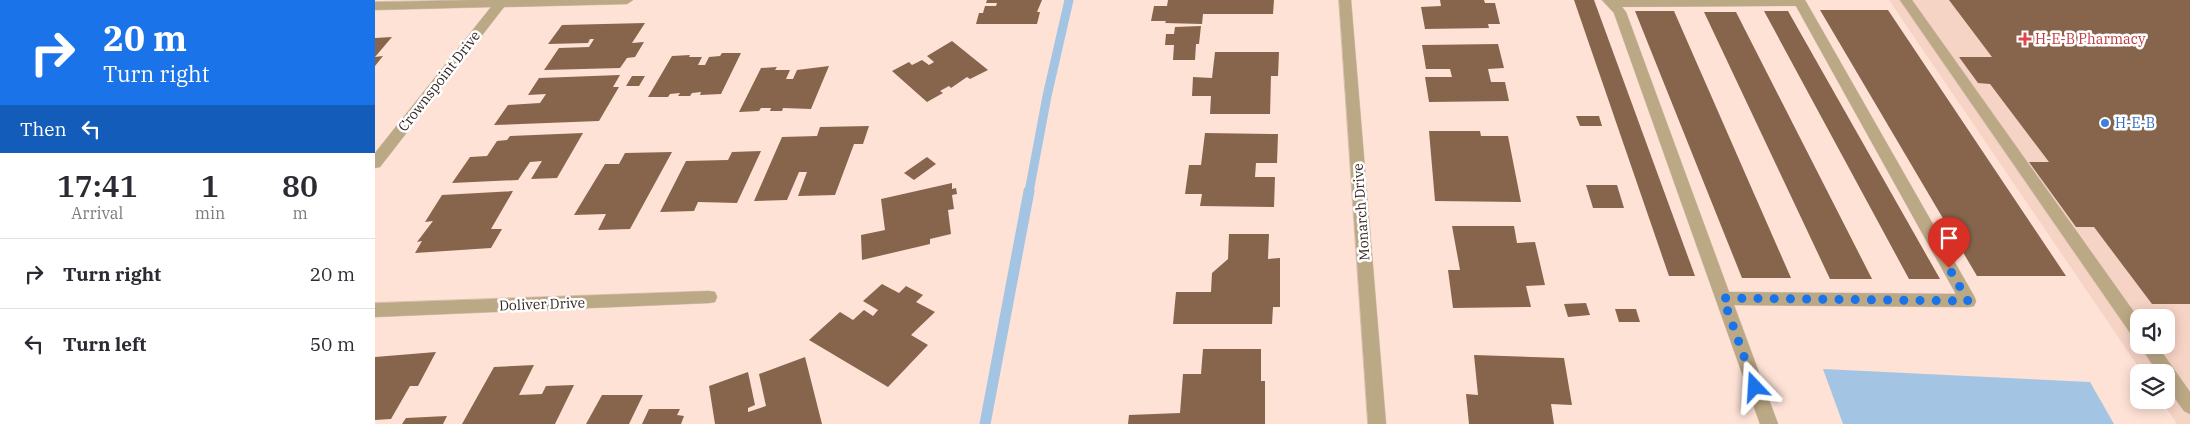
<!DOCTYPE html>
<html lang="en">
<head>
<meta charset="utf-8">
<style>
  body { margin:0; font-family:"IBM Plex Serif",serif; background:#f2f2f3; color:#2b2b33; height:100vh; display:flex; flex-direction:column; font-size:19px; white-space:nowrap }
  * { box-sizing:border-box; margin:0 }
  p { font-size:16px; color:#7c7c81 }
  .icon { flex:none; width:28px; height:28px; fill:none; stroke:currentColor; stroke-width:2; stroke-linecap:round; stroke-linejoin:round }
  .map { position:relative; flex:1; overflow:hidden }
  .side { display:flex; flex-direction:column; background:#fff; width:375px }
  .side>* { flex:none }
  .hud { background:#1a73e8; color:#fff; overflow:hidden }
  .controls { position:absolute; left:1755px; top:309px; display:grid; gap:10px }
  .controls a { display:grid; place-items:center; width:45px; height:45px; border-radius:10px; background:#fff; box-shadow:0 2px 12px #0003; font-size:25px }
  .pin { position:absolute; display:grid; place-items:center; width:42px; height:42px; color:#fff; margin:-51px -21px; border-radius:50% 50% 50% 0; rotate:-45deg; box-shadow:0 0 5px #0007 }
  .pin .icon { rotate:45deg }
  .me { position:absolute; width:55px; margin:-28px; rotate:340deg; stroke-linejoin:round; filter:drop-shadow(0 0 4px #0008) }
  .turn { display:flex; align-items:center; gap:18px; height:105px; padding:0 20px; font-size:22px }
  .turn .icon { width:65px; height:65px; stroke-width:2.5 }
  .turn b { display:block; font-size:35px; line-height:42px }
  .then { display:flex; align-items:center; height:48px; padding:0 20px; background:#0003; gap:10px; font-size:19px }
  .eta { display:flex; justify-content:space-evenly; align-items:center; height:85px; text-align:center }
  .eta b { font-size:30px; font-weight:600; line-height:35px }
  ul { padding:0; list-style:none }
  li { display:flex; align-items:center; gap:15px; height:70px; padding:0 20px; border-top:1px solid #e1e1e2 }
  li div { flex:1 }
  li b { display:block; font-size:19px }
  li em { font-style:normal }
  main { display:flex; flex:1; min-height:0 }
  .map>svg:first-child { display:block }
  .built { fill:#f5d3c5; fill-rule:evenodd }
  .water { fill:#a3c4e3 }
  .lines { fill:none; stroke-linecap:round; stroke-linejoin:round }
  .stream-far1 { stroke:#a3c4e3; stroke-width:9 }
  .stream { stroke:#a3c4e3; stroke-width:11 }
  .building { fill:#87654d }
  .minor-casing { stroke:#dac0b5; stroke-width:1 }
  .minor { fill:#bba885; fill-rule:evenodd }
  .route { stroke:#1a73e8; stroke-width:9; stroke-dasharray:0 16.2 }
  .health-dot { fill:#e0444e; stroke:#fff; stroke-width:2 }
  .shop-dot { fill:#3f7fe0; stroke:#fff; stroke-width:2 }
  .labels { text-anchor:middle; stroke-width:5; stroke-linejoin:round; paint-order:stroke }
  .health-label { font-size:14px; fill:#be3a42; stroke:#fff; text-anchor:start }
  .street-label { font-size:14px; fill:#342722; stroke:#fff }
  .shop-label { font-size:14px; fill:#366cbe; stroke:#fff; text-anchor:start }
</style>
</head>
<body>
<main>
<section class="side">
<div class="hud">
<div class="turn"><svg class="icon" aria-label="right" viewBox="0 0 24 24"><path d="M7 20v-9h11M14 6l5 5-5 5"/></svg><div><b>20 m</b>Turn right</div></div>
<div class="then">Then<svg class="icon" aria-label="left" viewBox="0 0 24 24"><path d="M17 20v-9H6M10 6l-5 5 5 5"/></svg></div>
</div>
<div class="eta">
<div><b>17:41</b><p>Arrival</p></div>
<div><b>1</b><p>min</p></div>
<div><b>80</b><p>m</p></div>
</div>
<ul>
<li><svg class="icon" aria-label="right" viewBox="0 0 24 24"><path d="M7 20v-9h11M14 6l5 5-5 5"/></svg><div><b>Turn right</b></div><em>20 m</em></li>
<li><svg class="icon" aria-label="left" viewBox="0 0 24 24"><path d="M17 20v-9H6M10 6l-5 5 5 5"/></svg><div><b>Turn left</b></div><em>50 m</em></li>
</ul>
</section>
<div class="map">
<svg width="1815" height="424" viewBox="0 0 1815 424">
  <rect width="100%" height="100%" fill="#fee2d5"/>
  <path class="built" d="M1514,0H1815V424H1802L1786,400H1791V372H1767ZM1764,318H1791V345H1764Z"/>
  <path class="water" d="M1448,369L1715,382L1739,424H1468Z"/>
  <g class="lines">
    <path class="stream-far1" d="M654,192L672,96L694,0"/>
    <path class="stream" d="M610,424L654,191"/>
  </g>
  <g class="building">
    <path d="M612,0H667L662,12H665L662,24H601L604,13H608L610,6H621L622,3H611Z"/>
    <path d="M793,0H899L898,14H828L827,24L790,23L791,21H776L779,6H792Z"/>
    <path d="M1065,0H1109L1110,3H1120L1125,24H1113L1114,28L1050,29L1046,7L1066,6Z"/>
    <path d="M1199,0H1219L1320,276H1294Z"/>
    <path d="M1574,0H1815V304H1777L1719,227H1701L1654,162H1674L1615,84L1603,83L1584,57H1617Z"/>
    <path d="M1445,10H1513L1691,276H1602Z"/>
    <path d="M1260,11H1299L1416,278H1367Z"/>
    <path d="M1389,11H1413L1565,279H1534Z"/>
    <path d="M1329,12H1361L1497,279H1455Z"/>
    <path d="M270,23L257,43L269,42L260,57L252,58L245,68L169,70L184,48L214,47L219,39H215L213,43L173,44L187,25Z"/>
    <path d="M826,26L824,44H821L820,60H798L799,45H790L791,34H799L800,27Z"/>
    <path d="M17,37L0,57L8,56L0,66V38Z"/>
    <path d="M577,41L613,70L595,79L592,77L576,88L574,86L565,91L568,93L552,102L517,71L534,62L537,65L547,60L554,65L559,62L552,56Z"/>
    <path d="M1123,44L1129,68L1113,69L1116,82H1130L1134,101L1054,102L1050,77H1077L1075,69H1051L1047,45Z"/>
    <path d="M840,52H904L903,76H896L895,114H835L836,96H817L818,77L837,78Z"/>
    <path d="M347,53H366L346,94L325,95L326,92L317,93L315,96H303L305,93L295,94L293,97H273L297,56L315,55L314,57H327L323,65H330L334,57L345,56Z"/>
    <path d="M454,66L436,109L408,108L407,111H395L396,108H386L384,111L364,112L386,68L402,67L400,70H415L411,79H418L422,70Z"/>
    <path d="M245,75L238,87H244L224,121L119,125L133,105L165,103L171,94L153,95L164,78Z"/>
    <path d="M257,76H270L264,86H251Z"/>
    <path d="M1201,116H1224L1227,126H1205Z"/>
    <path d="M494,126L488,144H479L460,195L423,196L432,172H424L412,200L379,201L407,137L442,136L445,127Z"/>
    <path d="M1054,131H1105L1106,136H1133L1146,202L1060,201Z"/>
    <path d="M208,133L182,178L156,179L167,161L155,162L143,180L77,183L95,157L112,156L122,141L132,140L135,136Z"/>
    <path d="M830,133L903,134L902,163H881L880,177H900L899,207L825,206L827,194H810L814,165H826Z"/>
    <path d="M386,151L362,203L323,202L319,211L285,212L311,161L353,160L357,152Z"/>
    <path d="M297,152L255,229L223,230L231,214L199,215L230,164H244L250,153Z"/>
    <path d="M552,157L561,164L539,180L529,173Z"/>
    <path d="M577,183V189L581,188L582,194L577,195L579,209L573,210L576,234L555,239V244L487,260L486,235L510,230L506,199Z"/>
    <path d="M1211,185H1242L1249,208H1218Z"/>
    <path d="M138,191L116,229H127L116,248L40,253L47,241L42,242L58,221L50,222L67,195Z"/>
    <path d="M1077,226H1139L1142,243L1160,242L1170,285L1151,286L1156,307L1078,308L1073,270H1085Z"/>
    <path d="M854,234H894L893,259L905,258V307H898L897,324H798L801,292H836L837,273L853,259Z"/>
    <path d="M507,284L524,293L531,286L548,295L541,302L560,312L536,335L553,345L513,387L434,340L465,312L478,320L489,310L498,316L503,310L488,301Z"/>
    <path d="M1211,303L1215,315L1193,317L1189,304Z"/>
    <path d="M1240,309H1261L1265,322H1244Z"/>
    <path d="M828,349H886V381H890V424H753L754,415L805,413L808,374H826Z"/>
    <path d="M61,352L43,386H35L16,419L0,420V357Z"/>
    <path d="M1099,355L1189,358L1197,405L1176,404L1179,424H1094L1091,394L1103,395Z"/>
    <path d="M430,357L447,424H340L334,386L373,372L380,405L373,408V412L391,406L384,374Z"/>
    <path d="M159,365L144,395L167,394L171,386L199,385L180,424H87L119,367Z"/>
    <path d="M227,395H268L254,424H211Z"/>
    <path d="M274,409H305L302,415L309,416L306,424H267Z"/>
    <path d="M72,416L68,424H27L31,418Z"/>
  </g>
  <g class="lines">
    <g class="minor-casing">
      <g id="minor">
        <path d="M97,0H258L252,4L129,7L5,167L0,168V153L116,7L0,10V2Z"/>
        <path d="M964,0H976L1011,424H993Z"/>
        <path d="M1227,0H1430L1599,296L1601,301L1599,306L1593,307L1359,305L1403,424H1385L1239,13ZM1421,6L1581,294L1354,292L1251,12L1247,7Z"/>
        <path d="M1525,0H1537L1764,319V339L1758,337Z"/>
        <path d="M334,291L340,292L342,297L340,302L334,303L0,317V303Z"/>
        <path d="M1765,345H1782L1815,392V414L1809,411L1791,386V372H1782Z"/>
      </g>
    </g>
    <use href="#minor" class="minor"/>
  </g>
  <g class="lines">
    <path class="route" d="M1380,387L1348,298L1593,301L1574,268"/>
  </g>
  <path class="health-dot" d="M1647.5 31.5h5v5h5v5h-5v5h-5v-5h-5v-5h5z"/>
  <circle class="shop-dot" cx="1730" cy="123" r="5"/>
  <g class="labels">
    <g class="health-label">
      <text x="1660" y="44">H-E-B Pharmacy</text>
    </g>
    <g class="street-label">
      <text transform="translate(64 81) rotate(-52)" y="5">Crownspoint Drive</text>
      <text transform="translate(986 212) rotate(-94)" y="5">Monarch Drive</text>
      <text transform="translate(167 304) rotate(-2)" y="5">Doliver Drive</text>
    </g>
    <g class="shop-label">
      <text x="1740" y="128">H-E-B</text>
    </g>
  </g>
</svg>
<div class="controls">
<a><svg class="icon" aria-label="sound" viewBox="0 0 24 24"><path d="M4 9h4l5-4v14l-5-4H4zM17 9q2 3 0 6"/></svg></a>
<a><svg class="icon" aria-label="layers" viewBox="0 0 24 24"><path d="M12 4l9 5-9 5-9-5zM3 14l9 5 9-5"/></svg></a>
</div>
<div class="pin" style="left:1574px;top:268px;background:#d93025"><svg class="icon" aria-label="arrive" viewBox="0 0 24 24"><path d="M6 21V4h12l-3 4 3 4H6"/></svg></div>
<svg class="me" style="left:1380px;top:387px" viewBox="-20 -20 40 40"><path d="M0-17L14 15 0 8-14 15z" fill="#1a73e8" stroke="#fff" stroke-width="4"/></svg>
</div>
</main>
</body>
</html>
